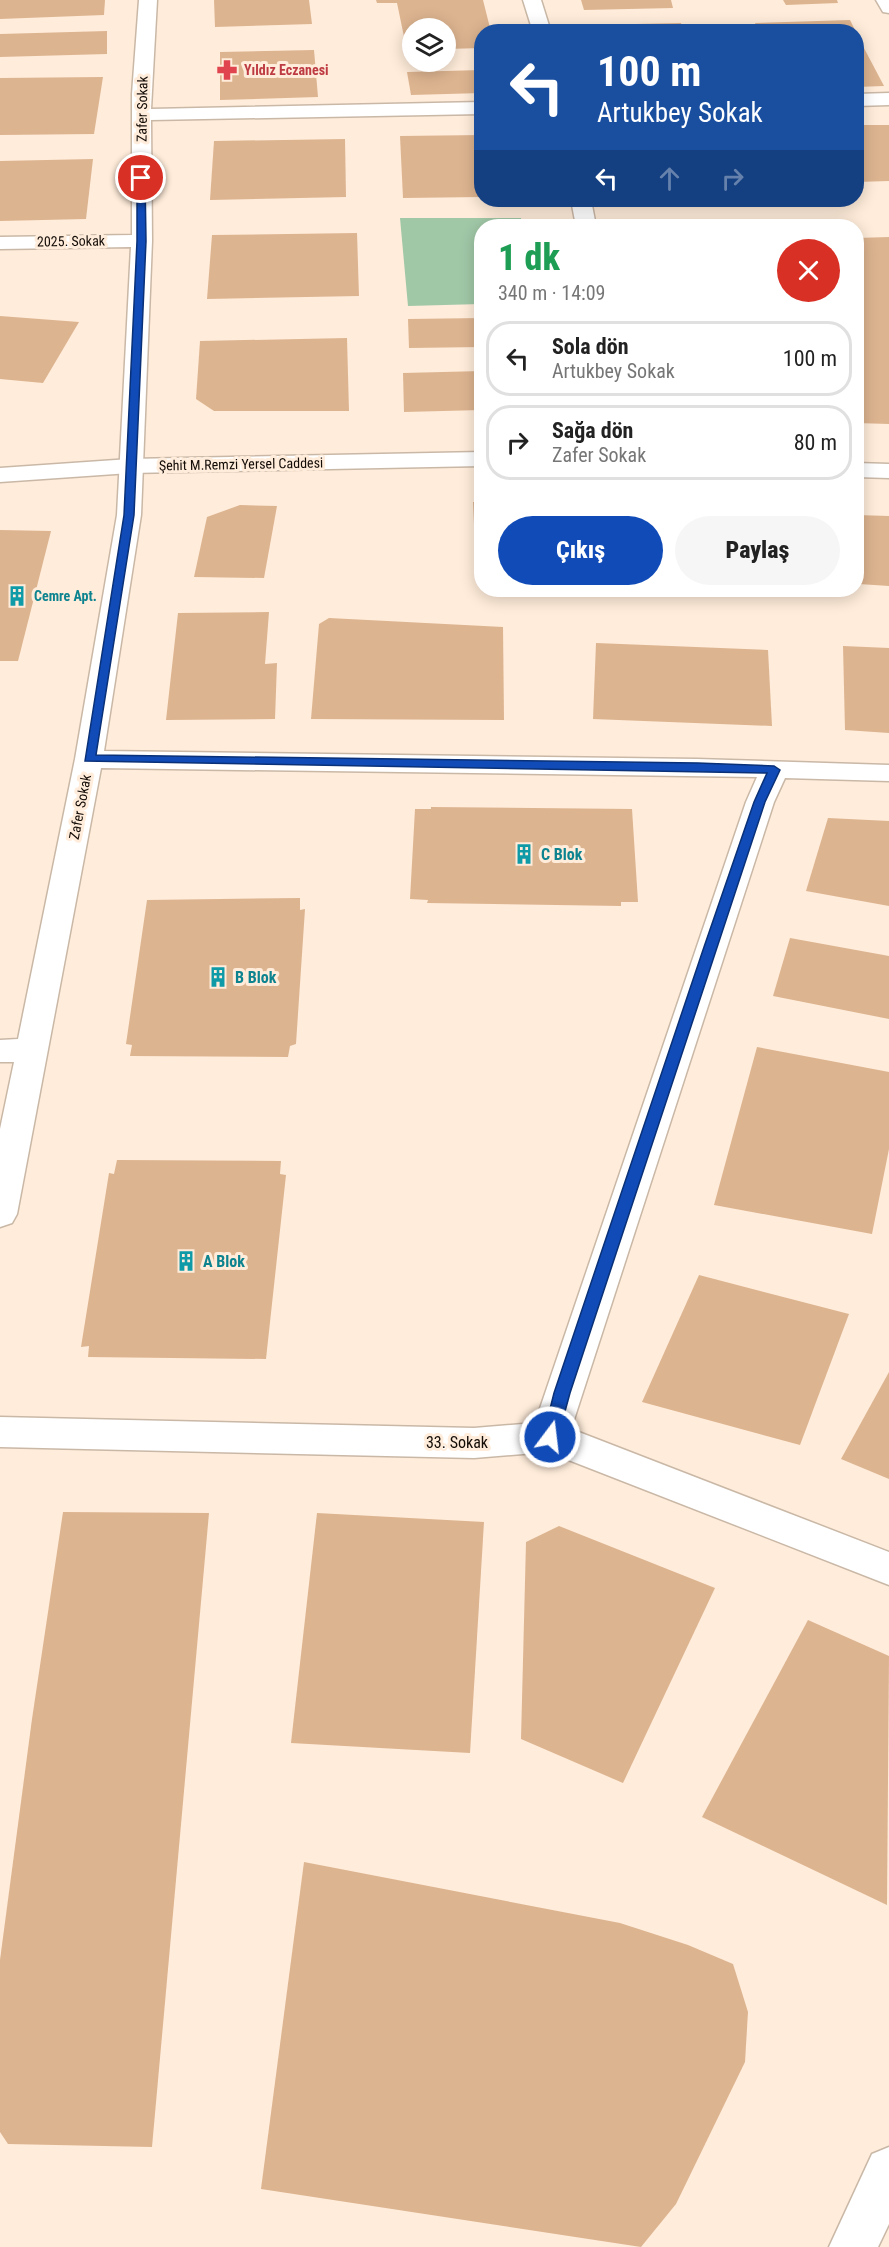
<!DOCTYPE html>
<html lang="tr">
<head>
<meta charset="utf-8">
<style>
  body { margin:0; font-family:"Roboto Condensed",sans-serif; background:#f6f6f6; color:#222; height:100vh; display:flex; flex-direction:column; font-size:22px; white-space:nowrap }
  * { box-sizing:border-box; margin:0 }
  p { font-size:20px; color:#767676 }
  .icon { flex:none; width:33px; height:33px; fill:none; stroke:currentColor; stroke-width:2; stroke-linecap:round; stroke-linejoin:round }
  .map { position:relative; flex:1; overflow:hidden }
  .side { position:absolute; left:474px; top:219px; width:390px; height:378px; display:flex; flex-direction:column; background:#fff; border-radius:24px; box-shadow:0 3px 15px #0003 }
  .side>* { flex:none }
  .banner { position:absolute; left:474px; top:24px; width:390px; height:183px; border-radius:24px; box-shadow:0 3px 15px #0003; background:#1a4fa0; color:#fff; overflow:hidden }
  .buttons { position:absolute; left:402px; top:18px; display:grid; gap:12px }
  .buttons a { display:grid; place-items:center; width:54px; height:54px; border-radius:50%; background:#fff; box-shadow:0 3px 15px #0003; font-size:30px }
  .pin { position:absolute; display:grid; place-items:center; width:51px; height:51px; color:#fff; margin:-26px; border:3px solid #fff; border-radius:50%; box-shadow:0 2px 6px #0007 }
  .me { position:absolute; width:66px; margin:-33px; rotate:15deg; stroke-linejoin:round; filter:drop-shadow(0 0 4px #0008) }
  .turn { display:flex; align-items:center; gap:21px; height:126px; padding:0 24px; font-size:27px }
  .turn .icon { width:78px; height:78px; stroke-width:2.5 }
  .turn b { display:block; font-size:42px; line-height:51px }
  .lanes { display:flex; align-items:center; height:57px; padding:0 24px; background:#0003; justify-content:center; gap:30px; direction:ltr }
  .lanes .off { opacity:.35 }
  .round { display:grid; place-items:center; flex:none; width:63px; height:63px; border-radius:32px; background:#f6f6f6 }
  .head { display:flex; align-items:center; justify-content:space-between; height:102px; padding:0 24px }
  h1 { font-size:36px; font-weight:800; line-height:45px; color:#1e9e55 }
  .cta { display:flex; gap:12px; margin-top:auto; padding:12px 24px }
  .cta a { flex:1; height:69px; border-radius:36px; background:#104bb7; color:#fff; font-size:24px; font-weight:800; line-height:69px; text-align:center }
  .cta a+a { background:#f6f6f6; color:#222 }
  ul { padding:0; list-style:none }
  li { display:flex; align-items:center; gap:18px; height:75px; margin:0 12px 9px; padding:0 12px; border:3px solid #e0e0e0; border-radius:24px }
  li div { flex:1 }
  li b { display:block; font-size:22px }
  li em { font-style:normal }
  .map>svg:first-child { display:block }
  .green { fill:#a0c8a7 }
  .building { fill:#ddb490 }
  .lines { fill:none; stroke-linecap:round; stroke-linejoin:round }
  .minor-casing { stroke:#cab8a7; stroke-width:3 }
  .tertiary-casing { stroke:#cab8a7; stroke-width:3 }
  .minor { fill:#fff; fill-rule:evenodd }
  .tertiary { fill:#fff; fill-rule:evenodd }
  .route { fill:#104bb7; stroke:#0a3177; stroke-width:1.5 }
  .labels { text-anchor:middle; stroke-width:6; stroke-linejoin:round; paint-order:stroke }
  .far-health-label { font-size:14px; font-weight:bold; fill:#be3a42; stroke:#ffecda; text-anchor:start }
  .far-street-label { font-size:14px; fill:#130c07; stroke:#ffecda }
  .far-culture-label { font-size:14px; font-weight:bold; fill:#0d838f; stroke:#ffecda; text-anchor:start }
  .culture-label { font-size:16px; font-weight:bold; fill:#0d838f; stroke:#ffecda; text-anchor:start }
  .street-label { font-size:16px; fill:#130c07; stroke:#ffecda }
</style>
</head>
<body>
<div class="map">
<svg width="889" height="2247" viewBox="0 0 889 2247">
  <rect width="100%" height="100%" fill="#ffecda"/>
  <path class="green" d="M400,218H521L522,226H482L481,304L408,306Z"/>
  <g class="building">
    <path d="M0,0H105L104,15L0,19Z"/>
    <path d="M214,0H309L312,24L215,27Z"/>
    <path d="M376,0H483L491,32H482V48L446,49V28H412V51H407L397,3H377Z"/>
    <path d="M581,0H671L673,8L584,10Z"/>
    <path d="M783,0H837L838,3L786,5Z"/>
    <path d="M850,20L856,32H759L755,23Z"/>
    <path d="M681,23L684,32H591L590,25Z"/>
    <path d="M107,31V54L0,57V34Z"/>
    <path d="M856,33L884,86L856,87Z"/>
    <path d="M314,50L318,97L220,100V52Z"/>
    <path d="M482,70V93L411,95L407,72Z"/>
    <path d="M103,77L94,134L0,135V78Z"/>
    <path d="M856,125H889V181L856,182Z"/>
    <path d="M482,135V197L403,198L400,136Z"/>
    <path d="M345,139L346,197L210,200L214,141Z"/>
    <path d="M93,159L86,219L0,221V161Z"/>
    <path d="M357,233L359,296L207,299L212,235Z"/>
    <path d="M889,237V424L856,423V238Z"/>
    <path d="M0,316L79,322L43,383L0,379Z"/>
    <path d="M482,318V347L409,348L408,319Z"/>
    <path d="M347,338L349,411H214L196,399L200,341Z"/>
    <path d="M482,371V410L404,412L403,373Z"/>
    <path d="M473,502H482V546H475Z"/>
    <path d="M240,505L277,506L264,578L194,577L207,517Z"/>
    <path d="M856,515L889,516V586L859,584Z"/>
    <path d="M0,530L51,531L18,661H0Z"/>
    <path d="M744,590H793V594L744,591Z"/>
    <path d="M269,612L265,664L277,663L275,719L166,720L178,613Z"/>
    <path d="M329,618L503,627L504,720L311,719L319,624Z"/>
    <path d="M596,643L768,650L772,726L593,719Z"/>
    <path d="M843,646L889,648V733L845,730Z"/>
    <path d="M431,807L632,809L638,902H621V906L427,903L428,900L410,899L415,809H431Z"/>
    <path d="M828,818L889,821V906L806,891Z"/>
    <path d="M300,898V910L305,909L296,1044L290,1046L288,1057L130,1056L132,1045L126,1044L147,900Z"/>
    <path d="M790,938L889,956V1019L773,996Z"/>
    <path d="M757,1047L889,1072V1149L872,1234L714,1205Z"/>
    <path d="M117,1160L281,1161L280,1174L286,1175L266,1359L88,1357L89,1346L81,1347L109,1173L114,1174Z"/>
    <path d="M699,1275L849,1314L800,1445L642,1402Z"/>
    <path d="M889,1372V1479L841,1459Z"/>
    <path d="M63,1512L209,1513L152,2147L8,2144L0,2132V1960L32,1719Z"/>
    <path d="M317,1513L484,1522L470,1753L291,1743Z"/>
    <path d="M559,1526L715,1588L623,1783L521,1739L526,1542Z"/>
    <path d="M808,1620L889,1656L887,1905L702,1817Z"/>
    <path d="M304,1862L620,1923L688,1945L733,1964L748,2012L745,2062L676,2204L641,2247L261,2189Z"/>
  </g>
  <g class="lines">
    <g class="minor-casing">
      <g id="minor">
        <path d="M139,0H157L151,109L482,102V114L151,120L152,241L141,515L104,751L697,759L889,765V781L785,778L774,802L571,1429L889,1552V1585L548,1452L474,1458L0,1447V1417L474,1428L535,1423L746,802L757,777L101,768L17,1214L12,1223L0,1227V1129L14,1062H0V1040L18,1039L75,759L117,515L131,247L0,249V237L132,235V94Z"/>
        <path d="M523,0H541L551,32H533Z"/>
        <path d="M876,0H889V13L883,12Z"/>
        <path d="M889,93V105L856,106V94Z"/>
        <path d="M571,200H591L596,226H576Z"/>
      </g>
    </g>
    <g class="tertiary-casing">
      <g id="tertiary">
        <path d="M482,452V466L130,473L0,482V468L130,459Z"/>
        <path d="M856,463L889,464V478L856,477Z"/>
        <path d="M889,2147V2224L878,2247H829L872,2154Z"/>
      </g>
    </g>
    <use href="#minor" class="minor"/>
    <use href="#tertiary" class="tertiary"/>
  </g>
  <path class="route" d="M141,175L145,178L146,241L134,515L96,755L698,763L774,766L780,770L765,802L570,1393L558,1437L550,1444L543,1437L554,1393L704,947L754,802L767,773L85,761L124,515L137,241V178Z"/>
  <defs>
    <g id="pharmacy-bare" transform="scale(1.62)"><path d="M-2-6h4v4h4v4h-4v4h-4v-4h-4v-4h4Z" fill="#e0444e" stroke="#ffecda" stroke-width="2.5" paint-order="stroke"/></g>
    <g id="building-bare" transform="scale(1.62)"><path d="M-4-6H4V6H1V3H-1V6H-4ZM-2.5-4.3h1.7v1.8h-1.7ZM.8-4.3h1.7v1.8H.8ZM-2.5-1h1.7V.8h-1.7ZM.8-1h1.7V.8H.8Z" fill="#0f9aa8" stroke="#ffecda" stroke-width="2.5" paint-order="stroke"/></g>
  </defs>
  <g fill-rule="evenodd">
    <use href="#pharmacy-bare" x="227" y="70"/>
    <use href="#building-bare" x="17" y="596"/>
    <use href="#building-bare" x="524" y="854"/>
    <use href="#building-bare" x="218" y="977"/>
    <use href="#building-bare" x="186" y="1261"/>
  </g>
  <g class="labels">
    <g class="far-health-label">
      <text x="244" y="75">Yıldız Eczanesi</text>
    </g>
    <g class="far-street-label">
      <text transform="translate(142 109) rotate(-89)" y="5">Zafer Sokak</text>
      <text transform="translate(71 241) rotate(-1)" y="5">2025. Sokak</text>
      <text transform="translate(241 464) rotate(-1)" y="5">Şehit M.Remzi Yersel Caddesi</text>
      <text transform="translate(80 807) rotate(-79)" y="5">Zafer Sokak</text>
    </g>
    <g class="far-culture-label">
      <text x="34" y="601">Cemre Apt.</text>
    </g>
    <g class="culture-label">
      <text x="541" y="860">C Blok</text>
      <text x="235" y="983">B Blok</text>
      <text x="203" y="1267">A Blok</text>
    </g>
    <g class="street-label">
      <text x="457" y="1448">33. Sokak</text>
    </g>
  </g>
</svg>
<div class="buttons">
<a><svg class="icon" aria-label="layers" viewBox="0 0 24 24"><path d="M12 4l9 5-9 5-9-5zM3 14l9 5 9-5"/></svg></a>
</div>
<div class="pin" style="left:141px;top:178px;background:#d93025"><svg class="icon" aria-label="arrive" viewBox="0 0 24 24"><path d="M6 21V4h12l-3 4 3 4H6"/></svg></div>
<svg class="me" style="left:550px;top:1437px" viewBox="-20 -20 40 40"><circle r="17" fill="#104bb7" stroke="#fff" stroke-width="3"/><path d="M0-11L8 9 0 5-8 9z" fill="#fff"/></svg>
<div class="banner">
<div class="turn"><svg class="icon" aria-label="left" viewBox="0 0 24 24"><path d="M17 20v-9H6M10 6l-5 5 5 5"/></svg><div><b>100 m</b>Artukbey Sokak</div></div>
<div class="lanes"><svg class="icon" aria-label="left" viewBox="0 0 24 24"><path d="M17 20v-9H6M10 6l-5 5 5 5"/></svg><svg class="icon off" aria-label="ahead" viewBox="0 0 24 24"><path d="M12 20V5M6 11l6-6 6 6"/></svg><svg class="icon off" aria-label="right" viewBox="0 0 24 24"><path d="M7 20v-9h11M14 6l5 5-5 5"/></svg></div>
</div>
<section class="side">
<div class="head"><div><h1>1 dk</h1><p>340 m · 14:09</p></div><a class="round" style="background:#d93025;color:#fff"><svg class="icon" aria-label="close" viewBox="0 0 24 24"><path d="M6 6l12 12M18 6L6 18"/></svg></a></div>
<ul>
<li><svg class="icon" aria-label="left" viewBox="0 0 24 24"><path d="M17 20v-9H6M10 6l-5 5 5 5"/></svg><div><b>Sola dön</b><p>Artukbey Sokak</p></div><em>100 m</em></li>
<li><svg class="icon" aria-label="right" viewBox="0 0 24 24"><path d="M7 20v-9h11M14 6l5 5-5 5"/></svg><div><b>Sağa dön</b><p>Zafer Sokak</p></div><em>80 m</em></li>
</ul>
<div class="cta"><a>Çıkış</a><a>Paylaş</a></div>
</section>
</div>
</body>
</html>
